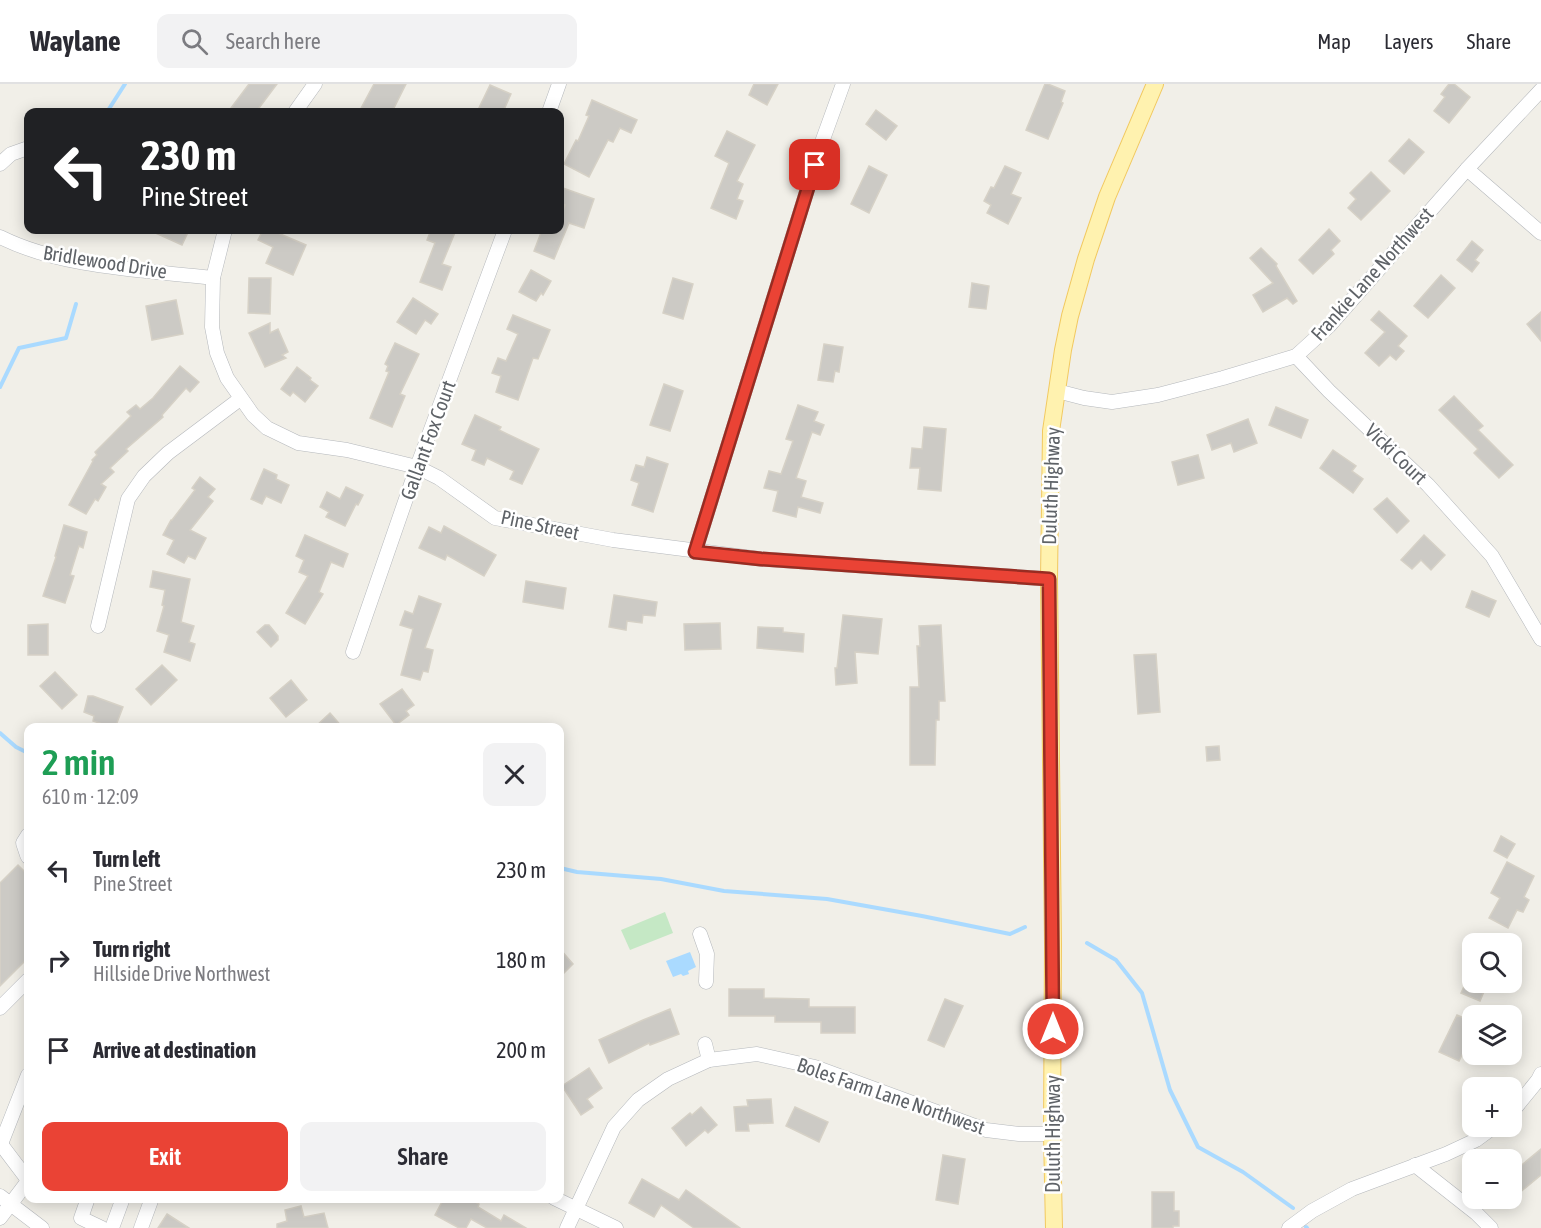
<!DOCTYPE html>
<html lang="en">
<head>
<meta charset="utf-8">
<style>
  body { margin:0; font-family:"Asap Condensed",sans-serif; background:#f2f2f3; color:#2b2b33; height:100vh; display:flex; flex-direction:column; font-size:22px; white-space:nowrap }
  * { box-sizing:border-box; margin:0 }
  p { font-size:20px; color:#7c7c81 }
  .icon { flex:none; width:33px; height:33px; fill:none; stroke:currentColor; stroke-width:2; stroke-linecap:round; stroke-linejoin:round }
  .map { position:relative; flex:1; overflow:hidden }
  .sheet { position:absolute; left:24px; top:639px; width:540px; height:480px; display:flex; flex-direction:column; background:#fff; border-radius:12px; box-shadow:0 3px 15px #0003 }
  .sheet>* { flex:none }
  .hud { position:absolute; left:24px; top:24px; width:540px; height:126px; border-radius:12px; box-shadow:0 3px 15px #0003; background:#202124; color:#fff; overflow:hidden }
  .fabs { position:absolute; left:1462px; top:849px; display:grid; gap:12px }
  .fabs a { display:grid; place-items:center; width:60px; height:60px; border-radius:12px; background:#fff; box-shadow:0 3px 15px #0003; font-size:30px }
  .pin { position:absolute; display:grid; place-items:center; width:51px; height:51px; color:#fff; margin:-26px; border-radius:12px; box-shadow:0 3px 9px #0006 }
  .me { position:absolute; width:66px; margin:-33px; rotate:0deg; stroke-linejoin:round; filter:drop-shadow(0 0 4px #0008) }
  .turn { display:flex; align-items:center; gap:21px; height:126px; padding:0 18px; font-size:27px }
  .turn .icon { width:78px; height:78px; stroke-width:2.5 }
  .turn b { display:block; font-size:42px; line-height:51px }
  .round { display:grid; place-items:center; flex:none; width:63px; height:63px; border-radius:12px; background:#f2f2f3 }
  .overview { display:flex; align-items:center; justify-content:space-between; height:102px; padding:0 18px }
  h1 { font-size:36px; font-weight:600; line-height:45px; color:#1e9e55 }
  .button { display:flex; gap:12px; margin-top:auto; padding:12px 18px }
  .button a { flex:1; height:69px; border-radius:12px; background:#ea4335; color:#fff; font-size:24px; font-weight:600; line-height:69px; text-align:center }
  .button a+a { background:#f2f2f3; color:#2b2b33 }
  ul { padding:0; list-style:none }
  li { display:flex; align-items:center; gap:18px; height:90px; padding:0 18px }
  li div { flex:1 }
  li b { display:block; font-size:22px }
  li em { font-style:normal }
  header { display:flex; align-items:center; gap:36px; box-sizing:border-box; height:84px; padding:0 30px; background:#fff; border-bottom:2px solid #e1e1e2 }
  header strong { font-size:28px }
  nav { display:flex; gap:33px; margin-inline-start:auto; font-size:21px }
  .search { width:420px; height:54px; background:#f2f2f3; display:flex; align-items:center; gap:15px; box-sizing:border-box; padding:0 21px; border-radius:12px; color:#7c7c81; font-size:22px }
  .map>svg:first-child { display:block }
  .green { fill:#c5e8c5 }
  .water { fill:#aadaff }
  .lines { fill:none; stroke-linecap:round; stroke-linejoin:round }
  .stream { stroke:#aadaff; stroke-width:4 }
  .building { fill:#cccac5; stroke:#d6d1c6; stroke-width:1.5 }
  .minor-casing { stroke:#b5b8bc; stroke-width:15 }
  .major-casing { stroke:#f2c960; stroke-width:18 }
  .minor { stroke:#fff; stroke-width:14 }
  .major { stroke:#fff2af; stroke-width:16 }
  .route-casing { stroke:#982c22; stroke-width:15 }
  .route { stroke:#ea4335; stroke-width:10 }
  .labels { text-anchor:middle; stroke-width:5; stroke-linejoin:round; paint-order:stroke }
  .street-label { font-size:20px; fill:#5f6368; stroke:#fff }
</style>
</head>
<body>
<header>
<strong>Waylane</strong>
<div class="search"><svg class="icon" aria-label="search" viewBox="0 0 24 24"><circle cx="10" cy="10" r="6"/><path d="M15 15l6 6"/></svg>Search here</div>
<nav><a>Map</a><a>Layers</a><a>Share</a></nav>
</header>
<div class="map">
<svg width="1541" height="1144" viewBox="0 0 1541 1144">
  <rect width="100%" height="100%" fill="#f1efe8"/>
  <path class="green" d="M665,828L673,849L630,866L621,846Z"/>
  <path class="water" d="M690,868L696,883L688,887L689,890L683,892L681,890L673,893L666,877Z"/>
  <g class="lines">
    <g class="stream">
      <path d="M107,28L125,0"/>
      <path d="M0,303L19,264L66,254L76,220"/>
      <path d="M0,649L16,663L28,669"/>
      <path d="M560,784L577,788L661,795L724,807L827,815L922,832L1010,850L1025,843"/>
      <path d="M1087,859L1116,876L1142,909L1170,1006L1198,1063L1243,1088L1293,1124"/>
      <path d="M1306,1143L1307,1144"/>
    </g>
  </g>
  <g class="building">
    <path d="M249,0H277L256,28H228Z"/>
    <path d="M374,0H406L392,28H359Z"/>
    <path d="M754,0H778L767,21L749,11Z"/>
    <path d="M1045,0H1048L1065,7L1061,18L1063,19L1048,55L1026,46Z"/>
    <path d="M1449,0H1454L1470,13L1449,39L1434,27L1445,13L1441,10Z"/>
    <path d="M490,1L511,10L503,28H477Z"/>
    <path d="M592,16L637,36L631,49L620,44L613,58L608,56L589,93L564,80L576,56L578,57L589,32L586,31Z"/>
    <path d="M876,26L897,42L886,56L866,40Z"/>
    <path d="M727,47L755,61L737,97L743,100L737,115L743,117L736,135L711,124L729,79L715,72Z"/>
    <path d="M1409,55L1424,68L1404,90L1389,77Z"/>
    <path d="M869,82L887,91L869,129L851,120Z"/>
    <path d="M1005,82L1021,89L1011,110L1021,114L1008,140L987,129L991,121L984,117L991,103L994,104Z"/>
    <path d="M1371,88L1390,107L1361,136L1348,124L1356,115L1350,109Z"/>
    <path d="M560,103L594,115L584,144L569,139L554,175L534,167L542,146H560V136L565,121L560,119Z"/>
    <path d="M1329,145L1340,157L1331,166L1334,170L1313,190L1299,176Z"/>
    <path d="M149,146H189L182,161Z"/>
    <path d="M263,146H271L306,161L293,191L266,179L273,163L258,156Z"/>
    <path d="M431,146H456L442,180L451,183L442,206L420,198L435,159L427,156Z"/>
    <path d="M1472,157L1483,166L1475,176L1479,179L1472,188L1457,176Z"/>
    <path d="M1261,164L1277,180L1276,182L1297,217L1293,220L1287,214L1263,228L1253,211L1273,199L1250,174Z"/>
    <path d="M531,186L551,197L543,211L541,209L536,217L519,208Z"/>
    <path d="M1441,191L1455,204L1428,234L1414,222Z"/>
    <path d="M249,194H271L270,230L248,229Z"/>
    <path d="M673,194L693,200L683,235L663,229Z"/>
    <path d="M972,199L989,202L986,225L969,223Z"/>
    <path d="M413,214L438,230L431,240L425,236L416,250L397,238Z"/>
    <path d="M176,216L183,250L152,256L146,222Z"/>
    <path d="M1379,227L1407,252L1398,262L1404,267L1396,276L1390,271L1379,282L1365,269L1385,248L1371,236Z"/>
    <path d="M1541,228V257L1527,240Z"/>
    <path d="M513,231L550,246L538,275L533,274L518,316L496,308L501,292L492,289L498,274L506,277L518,250L507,245Z"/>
    <path d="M270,239V249L278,245L288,268L282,271L286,274L265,283L249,249Z"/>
    <path d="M395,259L419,270L400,310L405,312L392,343L370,334L389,288L386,287L388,282L385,280Z"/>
    <path d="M824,260L843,263L839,288L835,287L833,298L818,296Z"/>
    <path d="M180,282L199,298L190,308L186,304L162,331L163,333L126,365L128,367L110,384L114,388L101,400L106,403L98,417L95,415L86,430L69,421L93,377L92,376L97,371L95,368L131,332L127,328L136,321L140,325L153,314Z"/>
    <path d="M297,283L311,294L310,296L318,302L305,318L293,308L290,312L281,305Z"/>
    <path d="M664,300L683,307L670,347L650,341Z"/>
    <path d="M1454,312L1483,342L1478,346L1513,381L1499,394L1474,369L1478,365L1439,326Z"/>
    <path d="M798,321L818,328L814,337L824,341L820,351L812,348L796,394L806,397L801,413L823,419L820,429L798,423L796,433L773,427L778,407L764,404L769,387L781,390L793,357L786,355Z"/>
    <path d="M1276,323L1308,336L1301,354L1269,341Z"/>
    <path d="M475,331L501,343L499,346L539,365L522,400L510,395L514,387L487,374L484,381L472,376L476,366L462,360Z"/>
    <path d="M1248,335L1257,359L1234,368L1231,359L1212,366L1207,351Z"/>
    <path d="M924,343L946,345L941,407L918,405L920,384H910L912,364L922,365Z"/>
    <path d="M1333,366L1356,382L1352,387L1363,395L1353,409L1320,384Z"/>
    <path d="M1198,371L1204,394L1178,401L1172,378Z"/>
    <path d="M647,373L668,380L653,428L632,421L639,399L631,396L636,381L644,383Z"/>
    <path d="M264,385L277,391L276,395L289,401L281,419L266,412L262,420L251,415Z"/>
    <path d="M200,393L215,405L208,413L213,417L190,446L206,454L195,475L188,472L184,479L167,470L174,456L163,451L171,436H172L195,406L192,404Z"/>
    <path d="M346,403L363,411L358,421L356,420L345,442L326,433L329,428L320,423L327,408L340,415Z"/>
    <path d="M1387,414L1409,437L1397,449L1374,425Z"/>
    <path d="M64,441L87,448L83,464L79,462L70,491L74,492L65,519L43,512L56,473L55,472Z"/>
    <path d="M444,442L496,471L484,492L447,471L445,476L419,464L429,443L441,449Z"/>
    <path d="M305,451L348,470L343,483L331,478L319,508L323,510L305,540L286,529L308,492L299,488L304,476L296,472Z"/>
    <path d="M1424,451L1445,471L1431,486L1421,476L1412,485L1401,476Z"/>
    <path d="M153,487L190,495L181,538L194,542L189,558L195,560L190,577L164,568L169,551L157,547L164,522L162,521L165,506L150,503Z"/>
    <path d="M526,497L566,504L563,525L523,518Z"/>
    <path d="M1472,507L1496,517L1489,533L1466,523Z"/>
    <path d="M614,511L657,518L655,532L643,531L642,539L627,537L626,546L609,543Z"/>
    <path d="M419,512L441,520L425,564L433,566L428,588L423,587L420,596L401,591L413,545L400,541L405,527L413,530Z"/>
    <path d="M843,531L882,535L878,570L855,568L857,599L836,601L835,584H837Z"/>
    <path d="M720,539L721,565L685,566L684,540Z"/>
    <path d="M48,540V571H28V541Z"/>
    <path d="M265,541H269L278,552V556L271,563L257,548Z"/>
    <path d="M941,541L945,617H939V636H936L935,681H910V603H919L917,562H920L919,542Z"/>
    <path d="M758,543L783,544V548L804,550L803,568L757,564Z"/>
    <path d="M1156,570L1160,628L1138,630L1134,571Z"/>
    <path d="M162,581L177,596L151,621L136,605Z"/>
    <path d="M55,588L77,611L62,625L40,602Z"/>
    <path d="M291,596L307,616L286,633L270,614Z"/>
    <path d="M402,605L414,621L406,627L409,631L396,641L380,620Z"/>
    <path d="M88,612H93L123,623L115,644L93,637L94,632L84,628Z"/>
    <path d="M330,629L343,644H314Z"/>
    <path d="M1219,662L1220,676L1207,677L1206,663Z"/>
    <path d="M1501,752L1515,760L1507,774L1494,767Z"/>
    <path d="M1507,778L1534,792L1524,813L1529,816L1523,828L1517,826L1508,844L1489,834L1500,814L1491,809Z"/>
    <path d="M18,781L28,791V874L0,902V799Z"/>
    <path d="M560,865L573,880L560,893Z"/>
    <path d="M1466,898H1488L1480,917L1461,909Z"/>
    <path d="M729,905H764V914L809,915V923H855V949H821V938H775V932H729Z"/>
    <path d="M945,915L963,922L944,963L928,956Z"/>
    <path d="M670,925L679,950L650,961L649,959L609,979L599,956L643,936Z"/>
    <path d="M1457,931L1473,938V949L1459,977L1439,968Z"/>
    <path d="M589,984L602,1004L587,1015L593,1023L581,1031L562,1002Z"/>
    <path d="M771,1015L773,1039L748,1040L749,1047H736L734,1023L748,1022L747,1016Z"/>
    <path d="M701,1023L717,1041L708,1049L705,1046L686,1062L672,1044L690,1029L692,1031Z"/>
    <path d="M795,1023L828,1038L819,1058L786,1042Z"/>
    <path d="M1541,1065V1091L1518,1110L1512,1103V1089Z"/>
    <path d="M943,1071L965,1075L958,1120L936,1116Z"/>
    <path d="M642,1095L679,1116L686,1106L740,1144H694L661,1121L654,1133L629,1119Z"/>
    <path d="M1152,1108H1174V1127H1179V1142H1173V1144H1152Z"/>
    <path d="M444,1114H468L479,1120L478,1123L501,1137L504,1131L526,1144H487L471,1135L466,1144H459L435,1131Z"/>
    <path d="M301,1122L304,1133L324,1129L328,1144H277V1140L287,1137L285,1126Z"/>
    <path d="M167,1130L189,1144H158Z"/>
  </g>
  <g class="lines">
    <g class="minor-casing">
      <g id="minor">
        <path d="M295,28L315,0"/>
        <path d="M549,28L559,0"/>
        <path d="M0,80L11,70L28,64"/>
        <path d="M1467,85L1541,149"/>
        <path d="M225,146L213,194L212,243L217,269L227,294L253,331L267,344L298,359L347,366L417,383L439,394L495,434L613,456L761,475L1049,495"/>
        <path d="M0,153C62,184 144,186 213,194"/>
        <path d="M1296,272L1329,307L1428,401L1492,472L1541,555"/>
        <path d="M1057,307L1084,314L1112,318L1158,311L1223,294L1296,272L1329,242L1467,85L1541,6"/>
        <path d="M695,468L822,58L843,0"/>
        <path d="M98,542L128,415L144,392L168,369L240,315"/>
        <path d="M353,568L417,383L505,146"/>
        <path d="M28,751L23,759L27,771L28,773"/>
        <path d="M700,850L707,870L706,898"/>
        <path d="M0,924L28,896"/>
        <path d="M705,960L709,976"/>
        <path d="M1512,1028L1538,996L1541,990"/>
        <path d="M0,1059L28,1096"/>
        <path d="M1,1060L28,991"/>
        <path d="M1415,1081L1476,1129L1491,1144"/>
        <path d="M0,1112L42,1144"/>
        <path d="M88,1114L81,1134L102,1144"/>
        <path d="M554,1114L616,1144"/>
        <path d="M0,1134L28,1097"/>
        <path d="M112,1144L123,1114"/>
        <path d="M141,1144L152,1114"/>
        <path d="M567,1144L614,1043L638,1016L668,995L709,976L757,970L815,983L986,1046L1019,1050H1052"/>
        <path d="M1289,1144L1312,1127L1352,1105L1446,1070L1476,1056L1495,1042"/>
      </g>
    </g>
    <g class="major-casing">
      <path id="major" d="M1054,1144L1052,1050L1053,860L1049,495L1051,347L1063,266L1070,232L1086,175L1107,113L1155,0"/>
    </g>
    <use href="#minor" class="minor"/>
    <use href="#major" class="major"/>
  </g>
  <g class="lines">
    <g class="route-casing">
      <path id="route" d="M815,81L695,468L761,475L1049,495L1053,945"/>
    </g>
    <use href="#route" class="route"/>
  </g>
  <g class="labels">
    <g class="street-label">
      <text transform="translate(105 178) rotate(9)" y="7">Bridlewood Drive</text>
      <text transform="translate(1372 190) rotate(-48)" y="7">Frankie Lane Northwest</text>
      <text transform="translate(428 356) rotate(-70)" y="7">Gallant Fox Court</text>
      <text transform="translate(1396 370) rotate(44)" y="7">Vicki Court</text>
      <text transform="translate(1051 402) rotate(-88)" y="7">Duluth Highway</text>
      <text transform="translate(540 441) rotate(12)" y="7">Pine Street</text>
      <text transform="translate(891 1012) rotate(19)" y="7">Boles Farm Lane Northwest</text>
      <text transform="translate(1053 1050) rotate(-90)" y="7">Duluth Highway</text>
    </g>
  </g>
</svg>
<div class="fabs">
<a><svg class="icon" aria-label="search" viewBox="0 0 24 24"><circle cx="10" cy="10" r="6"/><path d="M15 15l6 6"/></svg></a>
<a><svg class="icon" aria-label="layers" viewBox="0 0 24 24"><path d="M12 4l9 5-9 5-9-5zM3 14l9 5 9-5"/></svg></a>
<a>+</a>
<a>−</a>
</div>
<div class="pin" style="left:815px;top:81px;background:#d93025"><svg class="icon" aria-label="arrive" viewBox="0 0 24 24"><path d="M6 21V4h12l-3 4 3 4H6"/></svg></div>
<svg class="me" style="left:1053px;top:945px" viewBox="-20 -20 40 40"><circle r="17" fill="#ea4335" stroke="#fff" stroke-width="3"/><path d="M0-11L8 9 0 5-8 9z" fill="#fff"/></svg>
<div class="hud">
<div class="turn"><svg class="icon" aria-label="left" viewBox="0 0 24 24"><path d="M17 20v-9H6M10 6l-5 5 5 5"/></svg><div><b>230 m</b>Pine Street</div></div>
</div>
<section class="sheet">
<div class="overview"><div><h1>2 min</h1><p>610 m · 12:09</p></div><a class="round"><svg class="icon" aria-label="close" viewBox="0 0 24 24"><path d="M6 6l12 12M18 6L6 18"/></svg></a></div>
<ul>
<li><svg class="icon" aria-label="left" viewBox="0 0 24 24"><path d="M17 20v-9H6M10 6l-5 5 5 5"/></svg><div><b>Turn left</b><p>Pine Street</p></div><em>230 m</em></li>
<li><svg class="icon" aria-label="right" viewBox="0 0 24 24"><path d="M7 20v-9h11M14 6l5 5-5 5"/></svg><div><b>Turn right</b><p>Hillside Drive Northwest</p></div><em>180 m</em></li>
<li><svg class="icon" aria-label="arrive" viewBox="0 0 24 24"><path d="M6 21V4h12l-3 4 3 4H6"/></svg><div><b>Arrive at destination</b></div><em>200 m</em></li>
</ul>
<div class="button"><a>Exit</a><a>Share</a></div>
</section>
</div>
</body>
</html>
